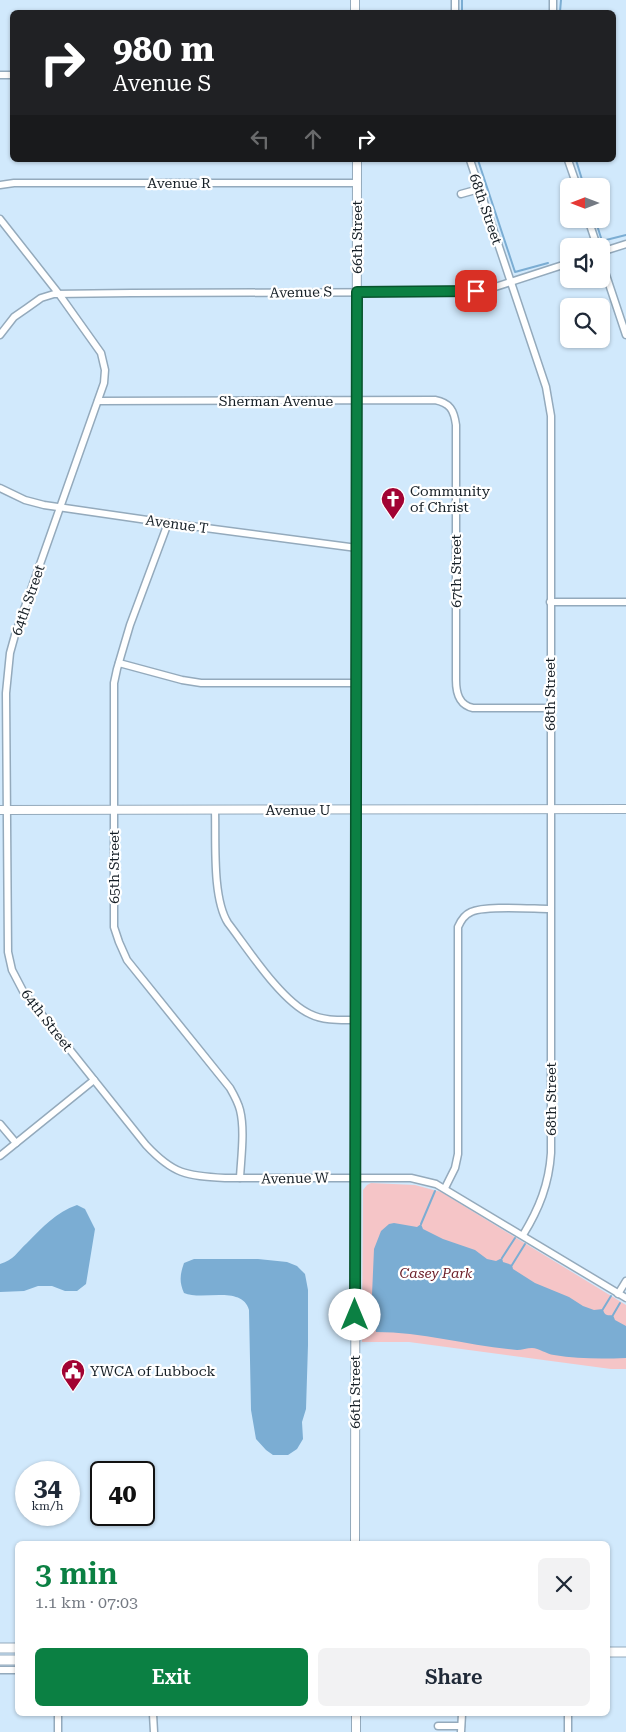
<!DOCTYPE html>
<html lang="en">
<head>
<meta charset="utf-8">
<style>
  body { margin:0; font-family:"Roboto Serif",serif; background:#f2f2f3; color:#1f2937; height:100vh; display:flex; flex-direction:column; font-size:19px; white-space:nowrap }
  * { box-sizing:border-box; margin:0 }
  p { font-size:16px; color:#747a83 }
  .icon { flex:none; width:28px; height:28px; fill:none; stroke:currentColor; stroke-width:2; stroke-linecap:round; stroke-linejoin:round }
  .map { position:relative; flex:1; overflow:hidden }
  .drawer { position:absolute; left:15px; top:1541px; width:595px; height:175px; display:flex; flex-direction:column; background:#fff; border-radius:8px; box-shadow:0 1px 4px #0004 }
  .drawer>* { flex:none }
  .guide { position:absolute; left:10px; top:10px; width:606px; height:152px; border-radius:8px; box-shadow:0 1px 4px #0004; background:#202124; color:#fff; overflow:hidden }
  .needle { width:32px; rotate:270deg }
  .fabs { position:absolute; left:560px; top:178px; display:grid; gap:10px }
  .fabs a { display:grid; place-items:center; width:50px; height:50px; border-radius:8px; background:#fff; box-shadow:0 1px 4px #0004; font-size:25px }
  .speed { position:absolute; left:15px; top:1461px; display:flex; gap:10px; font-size:25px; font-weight:700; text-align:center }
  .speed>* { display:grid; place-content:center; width:65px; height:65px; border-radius:50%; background:#fff; box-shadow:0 1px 4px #0004; line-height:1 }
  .speed small { font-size:12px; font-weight:400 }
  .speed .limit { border:2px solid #111; border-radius:8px; background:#fff; color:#111 }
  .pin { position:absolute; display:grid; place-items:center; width:42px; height:42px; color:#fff; margin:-21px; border-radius:10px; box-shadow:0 2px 8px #0006 }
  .me { position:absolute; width:55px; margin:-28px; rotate:0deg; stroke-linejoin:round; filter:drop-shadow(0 0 4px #0008) }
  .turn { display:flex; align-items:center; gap:18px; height:105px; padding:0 20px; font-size:22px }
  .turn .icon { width:65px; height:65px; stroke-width:2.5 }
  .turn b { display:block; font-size:35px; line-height:42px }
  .lanes { display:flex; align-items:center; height:48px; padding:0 20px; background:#0003; justify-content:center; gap:25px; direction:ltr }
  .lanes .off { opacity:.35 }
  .round { display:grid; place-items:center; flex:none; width:52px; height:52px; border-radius:8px; background:#f2f2f3 }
  .head { display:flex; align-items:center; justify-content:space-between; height:85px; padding:0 20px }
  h1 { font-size:30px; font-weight:600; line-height:38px; color:#0b8043 }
  .button { display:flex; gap:10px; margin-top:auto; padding:10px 20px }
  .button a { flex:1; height:58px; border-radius:8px; background:#0b8043; color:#fff; font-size:20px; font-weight:600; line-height:58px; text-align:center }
  .button a+a { background:#f2f2f3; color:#1f2937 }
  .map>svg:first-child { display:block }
  .green { fill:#f5c5c7 }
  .water { fill:#7badd3 }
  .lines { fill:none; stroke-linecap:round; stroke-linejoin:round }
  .stream { stroke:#7badd3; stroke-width:2 }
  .minor-casing { stroke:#94aabc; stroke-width:9 }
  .tertiary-casing { stroke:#94aabc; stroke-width:10 }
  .secondary-casing { stroke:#94aabc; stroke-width:11 }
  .minor { stroke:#fff; stroke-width:6 }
  .tertiary { stroke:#fff; stroke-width:8 }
  .secondary { stroke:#fff; stroke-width:9 }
  .route-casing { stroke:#07532c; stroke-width:12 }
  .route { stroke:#0b8043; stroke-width:9 }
  .labels { text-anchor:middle; stroke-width:4.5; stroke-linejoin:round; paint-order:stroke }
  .street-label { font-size:14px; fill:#161f26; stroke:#fff }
  .poi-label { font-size:14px; fill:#161f26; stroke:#fff; text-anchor:start }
  .park-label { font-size:14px; font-style:italic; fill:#6e222c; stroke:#fff }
</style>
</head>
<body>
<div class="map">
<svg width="626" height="1732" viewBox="0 0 626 1732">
  <rect width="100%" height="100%" fill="#d1e9fc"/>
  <path class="green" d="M371,1183L415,1185L441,1192L626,1305V1369H611L409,1342H362L363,1190L367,1185Z"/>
  <g class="water">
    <path d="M77,1205L85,1209L95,1229L86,1284L77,1291H65L52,1286H38L24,1291L0,1292V1264C14,1260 17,1252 27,1243C43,1227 56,1212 77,1205Z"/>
    <path d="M394,1223L417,1227L421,1224L423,1229L443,1239L475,1250L487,1259L496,1261L502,1258L503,1262L512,1265L513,1269L535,1283L569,1297L583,1306L594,1310L603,1309C604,1315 607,1316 613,1315L615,1320L626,1326V1358C601,1359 578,1359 554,1355C546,1354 539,1348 532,1348C527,1348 522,1350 517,1350C470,1346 424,1332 376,1332L372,1295L374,1249L381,1231L389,1224Z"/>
    <path d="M194,1259H258L287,1262L297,1266L305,1274L308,1290V1345L306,1409L302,1422L303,1439L297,1449L288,1455H273L266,1450L256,1439L251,1410L249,1310C242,1285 202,1301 184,1293C179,1282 180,1274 184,1263Z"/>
  </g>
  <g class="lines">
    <g class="stream">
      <path d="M462,12V0"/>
      <path d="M560,12L561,0"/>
      <path d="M478,160L515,272L548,263"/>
      <path d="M576,160L584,186"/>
      <path d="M595,219L602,241L626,235"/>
      <path d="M421,1224L435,1191"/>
      <path d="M502,1258L515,1238"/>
      <path d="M512,1265L525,1244"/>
      <path d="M603,1309L611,1296"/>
      <path d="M613,1315L620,1303"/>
    </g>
    <g class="minor-casing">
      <g id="minor">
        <path d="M455,0V12"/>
        <path d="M553,0V12"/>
        <path d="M0,75H12"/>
        <path d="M470,160L546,387L551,416V1153C549,1184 539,1209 523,1235"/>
        <path d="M568,160L577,186"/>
        <path d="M0,185L14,183H357"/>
        <path d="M461,194L479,189"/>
        <path d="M0,219L59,294L101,353L105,370L104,383L15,635L10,653L6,693L8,952L12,970L23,991L146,1145C173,1174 186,1176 225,1178H411L436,1184L626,1298"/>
        <path d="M588,219L597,246"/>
        <path d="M601,252L626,244"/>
        <path d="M601,260L626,335"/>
        <path d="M0,335L14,317L27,308L41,298L54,294L131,293L464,292L489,289L569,263"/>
        <path d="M98,401L435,400C450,403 454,410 456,425V680C456,693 459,705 473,708H550"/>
        <path d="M0,488L25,500L44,505L168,523L357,548"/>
        <path d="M168,523L130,625L117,669L114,683V927L119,942L127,960L230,1088C234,1095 238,1102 240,1110C245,1130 241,1158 240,1178"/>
        <path d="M550,602H626"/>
        <path d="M119,663L182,680L201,683H357"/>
        <path d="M215,810C216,841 212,898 228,923C248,949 281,1001 310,1014C324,1021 340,1020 355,1020"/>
        <path d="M0,1124L16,1143"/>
        <path d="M0,1156L94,1080"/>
        <path d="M445,1188L455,1168L458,1154V927C461,920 464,915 471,912C485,905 533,909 550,909"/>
        <path d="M618,1294L626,1281"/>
        <path d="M0,1670H18"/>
        <path d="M153,1714L154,1732"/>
        <path d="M568,1714V1732"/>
        <path d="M438,1726H461"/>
        <path d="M58,1732V1714"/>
        <path d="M461,1732L462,1714"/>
      </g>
    </g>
    <g class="tertiary-casing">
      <g id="tertiary">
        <path d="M355,0V12"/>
        <path d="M0,810L626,809"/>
        <path d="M355,1544L357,160"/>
        <path d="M356,1714V1732"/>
      </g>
    </g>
    <g class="secondary-casing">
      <g id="secondary">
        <path d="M0,1648H18"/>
        <path d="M608,1652H626"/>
        <path d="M0,1660H18"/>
      </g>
    </g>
    <use href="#minor" class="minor"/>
    <use href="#tertiary" class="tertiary"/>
    <use href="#secondary" class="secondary"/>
  </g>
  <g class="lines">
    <g class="route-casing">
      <path id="route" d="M355,1315L357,292L476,291"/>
    </g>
    <use href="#route" class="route"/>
  </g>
  <defs>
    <g id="church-pin" transform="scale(1.25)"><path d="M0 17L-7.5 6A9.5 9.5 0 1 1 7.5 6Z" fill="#a20333" stroke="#fff"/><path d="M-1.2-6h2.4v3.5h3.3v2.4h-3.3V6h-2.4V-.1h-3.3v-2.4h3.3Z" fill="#fff"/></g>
    <g id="civic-pin" transform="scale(1.25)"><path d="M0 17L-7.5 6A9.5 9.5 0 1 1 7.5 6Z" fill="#a20333" stroke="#fff"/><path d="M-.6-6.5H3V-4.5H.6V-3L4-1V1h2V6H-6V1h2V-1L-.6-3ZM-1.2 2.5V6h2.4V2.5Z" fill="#fff"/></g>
  </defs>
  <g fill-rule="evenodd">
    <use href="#church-pin" x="393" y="499"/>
    <use href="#civic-pin" x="73" y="1371"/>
  </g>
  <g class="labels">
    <g class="street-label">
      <text x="179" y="188">Avenue R</text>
      <text transform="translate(486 209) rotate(71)" y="5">68th Street</text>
      <text transform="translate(357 237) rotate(-90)" y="5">66th Street</text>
      <text transform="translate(301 292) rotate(-1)" y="5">Avenue S</text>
      <text x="276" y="406">Sherman Avenue</text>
      <text transform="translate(177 524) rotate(8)" y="5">Avenue T</text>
      <text transform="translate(456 571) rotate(-90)" y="5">67th Street</text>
      <text transform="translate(28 600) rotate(-71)" y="5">64th Street</text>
      <text transform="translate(550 694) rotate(-90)" y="5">68th Street</text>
      <text x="298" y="815">Avenue U</text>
      <text transform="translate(114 867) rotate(-90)" y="5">65th Street</text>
      <text transform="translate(47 1020) rotate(52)" y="5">64th Street</text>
      <text transform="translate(551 1099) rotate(-90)" y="5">68th Street</text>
      <text transform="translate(295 1178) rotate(-1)" y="5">Avenue W</text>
      <text transform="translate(355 1392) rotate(-90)" y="5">66th Street</text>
    </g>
    <g class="poi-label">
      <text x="410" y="496">Community<tspan x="410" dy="16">of Christ</tspan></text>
      <text x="90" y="1376">YWCA of Lubbock</text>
    </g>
    <g class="park-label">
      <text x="436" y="1278">Casey Park</text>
    </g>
  </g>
</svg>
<div class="fabs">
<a><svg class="needle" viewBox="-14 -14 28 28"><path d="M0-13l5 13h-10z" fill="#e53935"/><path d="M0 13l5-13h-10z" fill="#747a83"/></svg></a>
<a><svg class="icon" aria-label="sound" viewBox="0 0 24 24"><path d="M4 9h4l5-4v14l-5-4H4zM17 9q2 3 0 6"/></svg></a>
<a><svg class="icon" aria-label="search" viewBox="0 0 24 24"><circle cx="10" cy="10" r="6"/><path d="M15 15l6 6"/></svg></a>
</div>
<div class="speed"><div>34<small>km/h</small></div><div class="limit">40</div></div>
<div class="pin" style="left:476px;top:291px;background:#d93025"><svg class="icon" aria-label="arrive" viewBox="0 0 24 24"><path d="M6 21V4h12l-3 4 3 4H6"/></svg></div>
<svg class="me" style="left:355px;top:1315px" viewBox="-20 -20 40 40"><circle r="19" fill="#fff"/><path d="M0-13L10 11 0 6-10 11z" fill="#0b8043"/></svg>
<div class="guide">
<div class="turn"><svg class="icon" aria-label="right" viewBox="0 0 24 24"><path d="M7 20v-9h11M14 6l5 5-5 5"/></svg><div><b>980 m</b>Avenue S</div></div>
<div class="lanes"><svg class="icon off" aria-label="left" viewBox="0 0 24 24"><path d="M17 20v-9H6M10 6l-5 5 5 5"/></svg><svg class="icon off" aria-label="ahead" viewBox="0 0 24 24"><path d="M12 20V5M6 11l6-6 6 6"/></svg><svg class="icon" aria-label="right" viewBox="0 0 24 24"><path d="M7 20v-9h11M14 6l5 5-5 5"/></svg></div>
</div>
<section class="drawer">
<div class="head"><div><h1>3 min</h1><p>1.1 km · 07:03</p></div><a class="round"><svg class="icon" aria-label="close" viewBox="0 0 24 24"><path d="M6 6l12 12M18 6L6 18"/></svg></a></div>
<div class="button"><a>Exit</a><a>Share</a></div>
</section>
</div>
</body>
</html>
